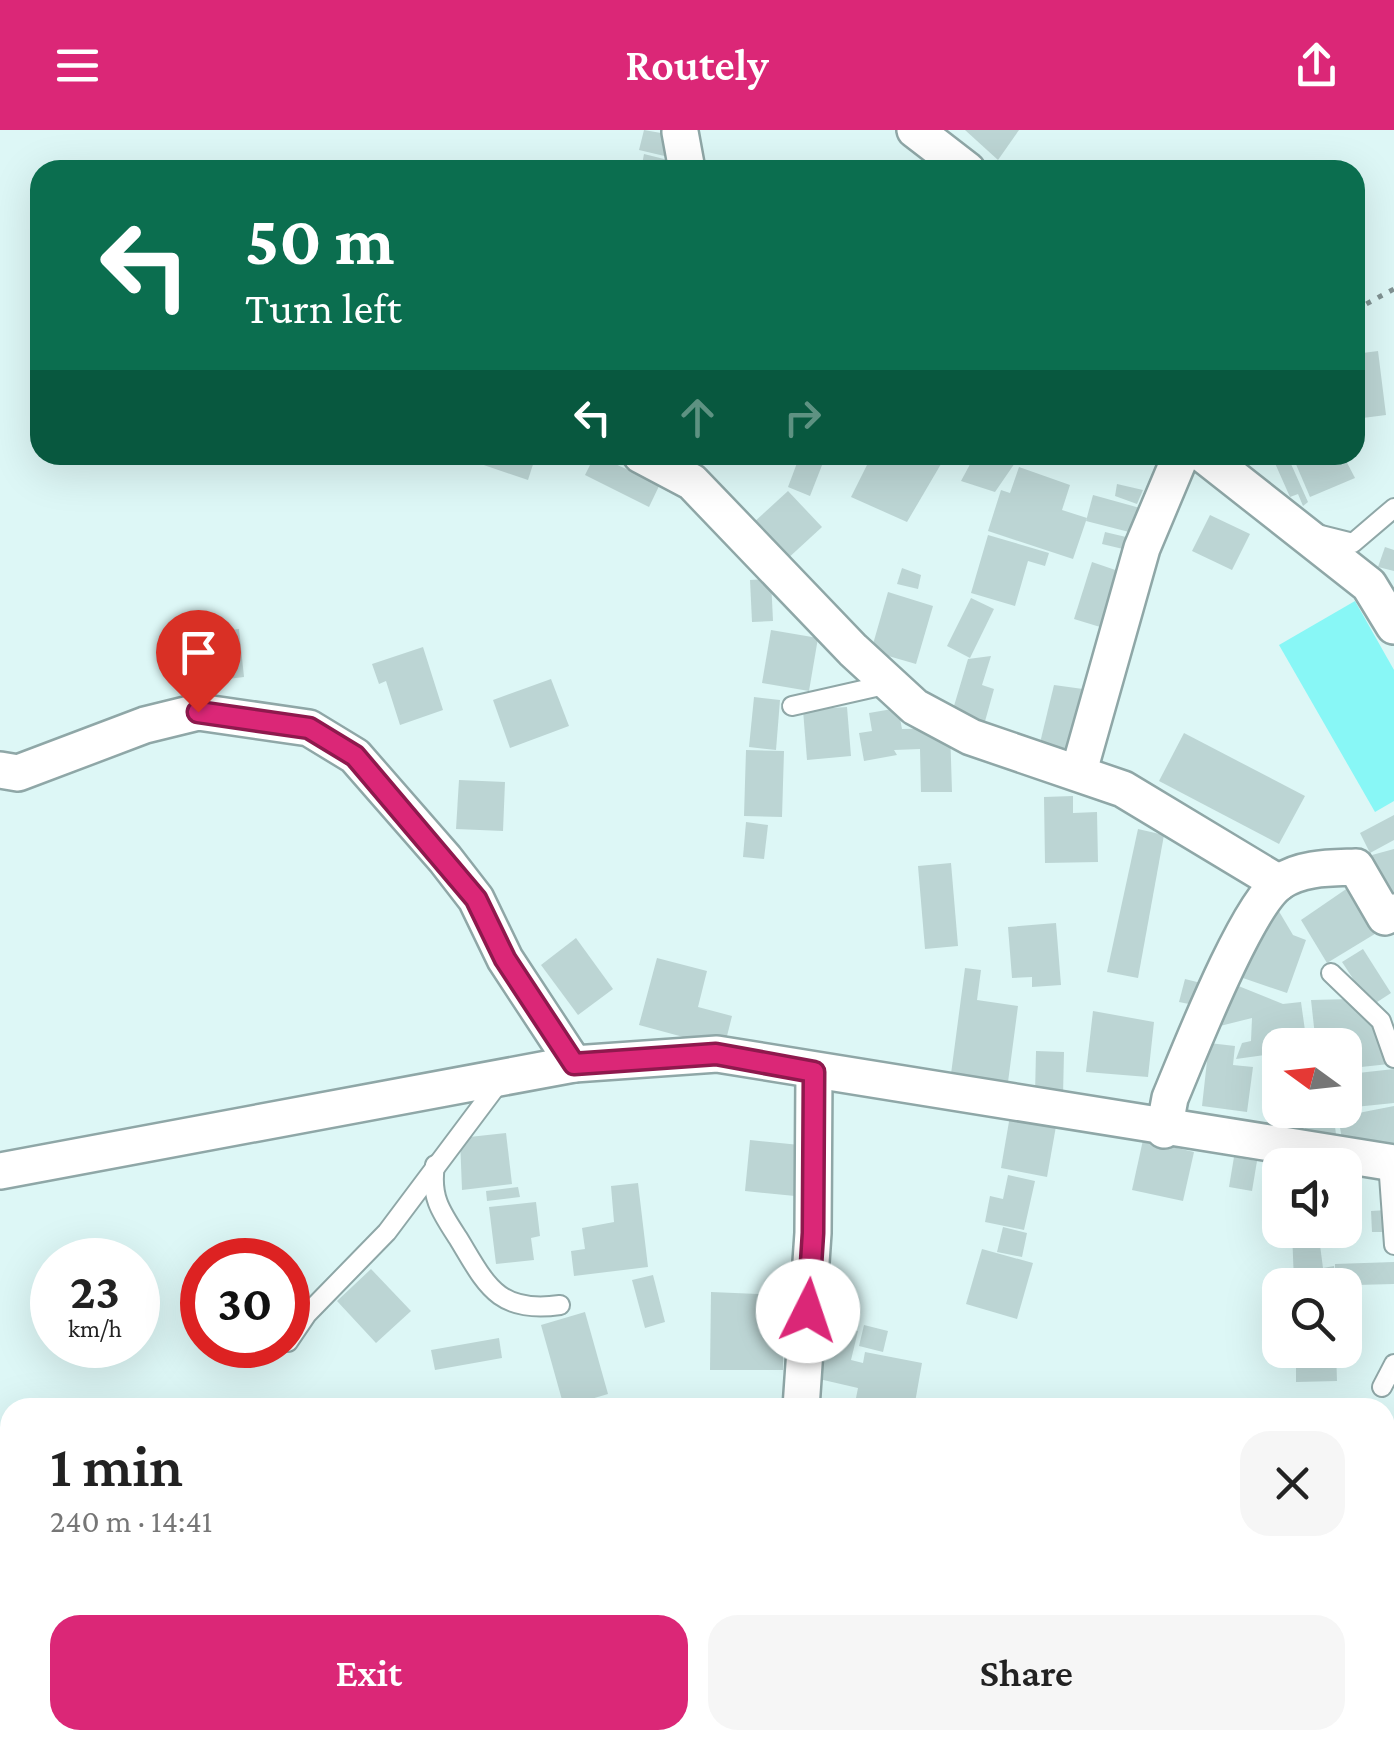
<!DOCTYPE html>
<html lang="en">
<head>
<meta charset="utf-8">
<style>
  body { margin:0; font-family:"Crimson Pro",serif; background:#f6f6f6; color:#222; height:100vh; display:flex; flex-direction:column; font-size:38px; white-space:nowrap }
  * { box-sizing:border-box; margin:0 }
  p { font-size:32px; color:#767676 }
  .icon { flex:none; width:55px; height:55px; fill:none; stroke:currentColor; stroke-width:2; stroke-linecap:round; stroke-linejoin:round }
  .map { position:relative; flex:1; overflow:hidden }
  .side { position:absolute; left:0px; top:1268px; width:1395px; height:352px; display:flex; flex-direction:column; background:#fff; border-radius:30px 30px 0 0; box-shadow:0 10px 40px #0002 }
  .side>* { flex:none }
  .hud { position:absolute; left:30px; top:30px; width:1335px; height:305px; border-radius:30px; box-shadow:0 10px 40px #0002; background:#0b6e4f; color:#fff; overflow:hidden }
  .needle { width:65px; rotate:285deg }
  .fabs { position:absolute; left:1262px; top:898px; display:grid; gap:20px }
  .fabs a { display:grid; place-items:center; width:100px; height:100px; border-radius:20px; background:#fff; box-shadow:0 10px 40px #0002; font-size:50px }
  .speed { position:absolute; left:30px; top:1108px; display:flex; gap:20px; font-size:50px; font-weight:700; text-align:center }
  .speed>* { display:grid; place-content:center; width:130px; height:130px; border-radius:50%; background:#fff; box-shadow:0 10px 40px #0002; line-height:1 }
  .speed small { font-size:25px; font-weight:400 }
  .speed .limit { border:15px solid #d22; background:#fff; color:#111 }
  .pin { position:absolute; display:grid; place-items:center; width:85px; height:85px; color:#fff; margin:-102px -42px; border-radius:50% 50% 50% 0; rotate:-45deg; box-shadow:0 0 10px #0007 }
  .pin .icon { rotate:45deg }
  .me { position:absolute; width:110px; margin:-55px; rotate:4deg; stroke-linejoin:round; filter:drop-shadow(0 0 8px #0008) }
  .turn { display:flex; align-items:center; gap:35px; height:210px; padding:0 50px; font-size:45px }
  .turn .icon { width:130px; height:130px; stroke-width:2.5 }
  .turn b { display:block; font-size:70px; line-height:85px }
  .lanes { display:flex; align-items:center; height:95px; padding:0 50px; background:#0003; justify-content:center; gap:50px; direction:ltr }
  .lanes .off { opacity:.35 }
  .round { display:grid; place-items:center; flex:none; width:105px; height:105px; border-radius:30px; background:#f6f6f6 }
  .summary { display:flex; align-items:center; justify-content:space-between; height:170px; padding:0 50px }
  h1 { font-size:60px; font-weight:600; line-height:75px }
  .cta { display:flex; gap:20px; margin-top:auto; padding:20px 50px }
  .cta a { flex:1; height:115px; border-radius:30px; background:#db2777; color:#fff; font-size:40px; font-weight:600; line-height:115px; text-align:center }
  .cta a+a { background:#f6f6f6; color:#222 }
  header { display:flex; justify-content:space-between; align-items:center; height:130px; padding:0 50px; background:#db2777; color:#fff; font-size:45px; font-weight:600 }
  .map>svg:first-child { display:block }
  .green { fill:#88f7f6 }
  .building { fill:#bcd5d4 }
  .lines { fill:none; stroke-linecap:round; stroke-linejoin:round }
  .lane-casing { stroke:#8fa7a7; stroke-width:22 }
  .street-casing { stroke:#8fa7a7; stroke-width:40 }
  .path { stroke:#809292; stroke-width:5; stroke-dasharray:5 8; stroke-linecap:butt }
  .lane { stroke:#fff; stroke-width:18 }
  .street { stroke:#fff; stroke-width:35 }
  .route-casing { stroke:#8e194d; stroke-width:25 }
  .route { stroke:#db2777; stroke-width:18 }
</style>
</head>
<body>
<header><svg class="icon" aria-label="menu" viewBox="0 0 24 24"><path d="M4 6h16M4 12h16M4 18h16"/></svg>Routely<svg class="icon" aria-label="share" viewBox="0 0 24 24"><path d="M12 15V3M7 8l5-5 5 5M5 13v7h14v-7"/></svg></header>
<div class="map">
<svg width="1394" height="1618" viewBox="0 0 1394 1618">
  <rect width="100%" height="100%" fill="#ddf7f6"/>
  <path class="green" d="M1355,471L1394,540V671L1375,682L1279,515Z"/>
  <g class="building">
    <path d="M644,0L678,6L673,28L639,20Z"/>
    <path d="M965,0H1019L998,30Z"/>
    <path d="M644,24L672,31L670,40H641Z"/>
    <path d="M1378,221L1386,285L1355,289V224Z"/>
    <path d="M477,325H536L528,350L475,332Z"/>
    <path d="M595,325L660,354L649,377L585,345Z"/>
    <path d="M800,325H826L810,366L788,357Z"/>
    <path d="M872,325H920L941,334L907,392L851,367Z"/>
    <path d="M975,325H1013L1019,327L995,362L961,351Z"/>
    <path d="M1287,325L1308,372L1303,376L1298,364L1290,367L1274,331Z"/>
    <path d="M1292,325H1343L1355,348L1310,367Z"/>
    <path d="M1019,337L1070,355L1062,380L1087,388L1073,429L988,401L1001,360L1010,363Z"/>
    <path d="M1117,354L1143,360L1137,374L1115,366Z"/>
    <path d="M788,361L822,397L785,431L752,394Z"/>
    <path d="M1093,365L1140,378L1133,403L1086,391Z"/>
    <path d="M1210,385L1250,404L1232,440L1192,421Z"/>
    <path d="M1105,402L1126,407L1123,419L1102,414Z"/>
    <path d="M988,405L1049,423L1045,436L1028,431L1015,476L971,463Z"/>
    <path d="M1385,417L1394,420V441L1378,437Z"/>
    <path d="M1092,432L1127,444L1110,500L1074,489Z"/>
    <path d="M902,438L921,445L918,459L897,454Z"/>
    <path d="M771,449L773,491L752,492L750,450Z"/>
    <path d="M888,462L933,476L916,534L871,521Z"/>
    <path d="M971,468L994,479L970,528L947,516Z"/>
    <path d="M239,499L244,547L186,554L181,506Z"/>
    <path d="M771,500L818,508L809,561L762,553Z"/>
    <path d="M423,517L443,580L400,595L386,551L379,554L372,534Z"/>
    <path d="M991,526L982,555L994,559L984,595L951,586L968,529Z"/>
    <path d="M551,549L569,596L510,618L493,570Z"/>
    <path d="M1054,555L1083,559L1066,624L1039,617Z"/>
    <path d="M754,567L780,570L776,620L749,617Z"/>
    <path d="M847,577L851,626L807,630L803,580Z"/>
    <path d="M898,578L902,599L950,598L952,662H921L920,619L894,620L897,625L864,631L859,603L872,601L869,583Z"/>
    <path d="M1184,603L1305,666L1279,714L1159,651Z"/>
    <path d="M746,620L784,621L782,687L744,686Z"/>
    <path d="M459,650L505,652L503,701L456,699Z"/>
    <path d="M1073,666V683L1097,682L1098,732L1045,733L1044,667Z"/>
    <path d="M1394,685V710L1370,723L1360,703Z"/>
    <path d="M746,692L768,695L764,729L743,727Z"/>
    <path d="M1138,699L1164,705L1138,848L1107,842Z"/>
    <path d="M1394,719V764L1383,767L1372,725Z"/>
    <path d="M951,733L958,816L925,819L918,736Z"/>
    <path d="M1355,753L1383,799L1327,833L1301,790Z"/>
    <path d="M1274,773L1293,805L1306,810L1287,863L1240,847Z"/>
    <path d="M1056,793L1061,855L1032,857V847L1012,848L1008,797Z"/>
    <path d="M576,808L613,859L578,885L541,835Z"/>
    <path d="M1363,819L1391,863L1371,876L1342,832Z"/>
    <path d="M657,828L707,841L698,877L732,886L724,918L639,895Z"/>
    <path d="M965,838L981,840L977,870L1018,876L1008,952L951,944Z"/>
    <path d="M1185,849L1209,855L1204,877L1179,872Z"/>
    <path d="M1236,855L1283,874L1301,872L1307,915H1280V923L1236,929L1242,913L1251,911L1252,888L1220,896Z"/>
    <path d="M1352,869L1377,898L1389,934L1361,937L1359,916L1316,915L1311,870Z"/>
    <path d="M1093,881L1154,892L1148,947L1086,942Z"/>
    <path d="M1209,913L1235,916L1233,935L1253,937L1247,982L1202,976Z"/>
    <path d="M1036,921L1064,922L1063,966L1035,965Z"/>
    <path d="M1355,922L1358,943L1394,939V973L1345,978V923Z"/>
    <path d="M1394,976V1020L1343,1014L1338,987Z"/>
    <path d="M1011,980L1058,985L1047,1047L1001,1038Z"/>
    <path d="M1305,980H1333L1337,1013L1305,1002Z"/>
    <path d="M506,1003L512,1054L462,1060L460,1008Z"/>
    <path d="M750,1010L800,1015L795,1066L745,1061Z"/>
    <path d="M1143,1010L1194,1022L1183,1071L1132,1060Z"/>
    <path d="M1234,1027L1257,1031L1252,1061L1229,1057Z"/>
    <path d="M1008,1045L1035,1051L1024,1100L985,1092L990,1066L1003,1069Z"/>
    <path d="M638,1053L648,1137L574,1146L571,1121L585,1119L582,1098L614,1092L611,1056Z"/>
    <path d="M518,1057L520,1067L487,1071L486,1061Z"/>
    <path d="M536,1072L540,1106L531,1108L534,1130L496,1134L489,1077Z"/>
    <path d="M1387,1080L1389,1102H1372L1371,1081Z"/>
    <path d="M1003,1097L1027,1103L1022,1127L997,1122Z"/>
    <path d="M1318,1100L1323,1138L1334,1136L1335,1149L1294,1152L1292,1101Z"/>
    <path d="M982,1119L1033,1133L1017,1189L966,1174Z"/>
    <path d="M1394,1132V1154L1356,1155V1181H1345V1155H1335V1134Z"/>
    <path d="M371,1139L411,1181L376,1213L337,1171Z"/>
    <path d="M653,1145L665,1192L645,1198L632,1150Z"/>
    <path d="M711,1162L783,1165V1240H710Z"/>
    <path d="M585,1182L608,1264L564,1277L541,1195Z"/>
    <path d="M832,1194L858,1201L851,1230L863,1233L865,1222L922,1233L914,1278H854L858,1258L819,1249Z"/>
    <path d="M864,1195L888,1201L883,1222L859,1216Z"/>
    <path d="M499,1208L502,1228L435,1240L431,1220Z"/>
    <path d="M1296,1220H1336L1337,1251L1296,1252Z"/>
    <path d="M1394,1323V1348L1387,1351L1385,1326Z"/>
    <path d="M1386,1364L1394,1391L1393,1470L1385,1443Z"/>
    <path d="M3,1545L10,1547V1599L0,1597Z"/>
    <path d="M447,1610H500L501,1618H448Z"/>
    <path d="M808,1610H861L862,1618H808Z"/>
    <path d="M1095,1610L1096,1618H1053V1616Z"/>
  </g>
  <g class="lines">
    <g class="lane-casing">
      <g id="lane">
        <path d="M1317,404L1353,413L1394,378"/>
        <path d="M792,576L889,554"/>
        <path d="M1331,843L1381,891L1394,928"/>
        <path d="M1388,1032L1394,1115"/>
        <path d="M435,1035C430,1067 441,1082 458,1108C486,1154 497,1184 560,1175"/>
        <path d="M288,1212L307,1184L387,1102L501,950"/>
        <path d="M1382,1257L1394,1234"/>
        <path d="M881,1610L885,1618"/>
      </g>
    </g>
    <g class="street-casing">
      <g id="street">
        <path d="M915,0L967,40"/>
        <path d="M680,2L687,40"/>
        <path d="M641,325L692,352L853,520L915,577L971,607L1123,659L1279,753"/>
        <path d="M1204,325L1369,455L1394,496"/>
        <path d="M0,640L18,643L145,595L198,582L309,598L355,626L445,729L476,769L505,829L574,934"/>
        <path d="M1079,641L1142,418L1181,325"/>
        <path d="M1164,1000L1170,968C1189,923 1246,776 1280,752C1302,737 1331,738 1356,737L1385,787L1394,782"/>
        <path d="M0,1041L574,934L717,924L1394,1033"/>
        <path d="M801,1278L813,1103L814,942"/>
        <path d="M1385,1523L1394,1522"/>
        <path d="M788,1610V1618"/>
        <path d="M973,1618L1033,1610"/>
      </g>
    </g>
    <path class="path" d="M1355,180L1394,159"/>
    <use href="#lane" class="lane"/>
    <use href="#street" class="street"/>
  </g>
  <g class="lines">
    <g class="route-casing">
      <path id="route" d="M198,582L309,598L355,626L476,769L505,829L574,934L716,924L814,942L813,1103L808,1181"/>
    </g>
    <use href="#route" class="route"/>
  </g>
</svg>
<div class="fabs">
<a><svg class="needle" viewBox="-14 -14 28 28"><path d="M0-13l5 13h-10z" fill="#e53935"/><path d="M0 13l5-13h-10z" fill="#767676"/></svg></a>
<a><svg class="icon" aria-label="sound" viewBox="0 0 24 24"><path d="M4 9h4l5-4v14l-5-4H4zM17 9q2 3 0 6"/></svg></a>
<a><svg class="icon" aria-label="search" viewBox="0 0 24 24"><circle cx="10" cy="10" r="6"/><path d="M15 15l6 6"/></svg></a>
</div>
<div class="speed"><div>23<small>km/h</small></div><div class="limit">30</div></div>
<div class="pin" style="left:198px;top:582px;background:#d93025"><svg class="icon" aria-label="arrive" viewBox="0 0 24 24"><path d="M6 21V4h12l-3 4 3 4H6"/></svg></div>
<svg class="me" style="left:808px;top:1181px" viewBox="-20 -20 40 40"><circle r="19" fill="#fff"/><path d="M0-13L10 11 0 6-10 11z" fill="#db2777"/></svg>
<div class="hud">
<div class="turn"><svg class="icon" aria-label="left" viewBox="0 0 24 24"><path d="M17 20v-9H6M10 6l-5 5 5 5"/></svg><div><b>50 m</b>Turn left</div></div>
<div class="lanes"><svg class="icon" aria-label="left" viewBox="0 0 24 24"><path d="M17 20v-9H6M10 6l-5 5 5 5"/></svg><svg class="icon off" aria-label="ahead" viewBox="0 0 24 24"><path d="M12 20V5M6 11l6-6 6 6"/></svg><svg class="icon off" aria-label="right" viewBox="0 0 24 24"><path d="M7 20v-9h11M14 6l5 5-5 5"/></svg></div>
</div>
<section class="side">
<div class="summary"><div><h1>1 min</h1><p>240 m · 14:41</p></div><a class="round"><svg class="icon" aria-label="close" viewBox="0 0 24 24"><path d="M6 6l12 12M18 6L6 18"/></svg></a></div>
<div class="cta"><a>Exit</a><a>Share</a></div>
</section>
</div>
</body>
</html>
